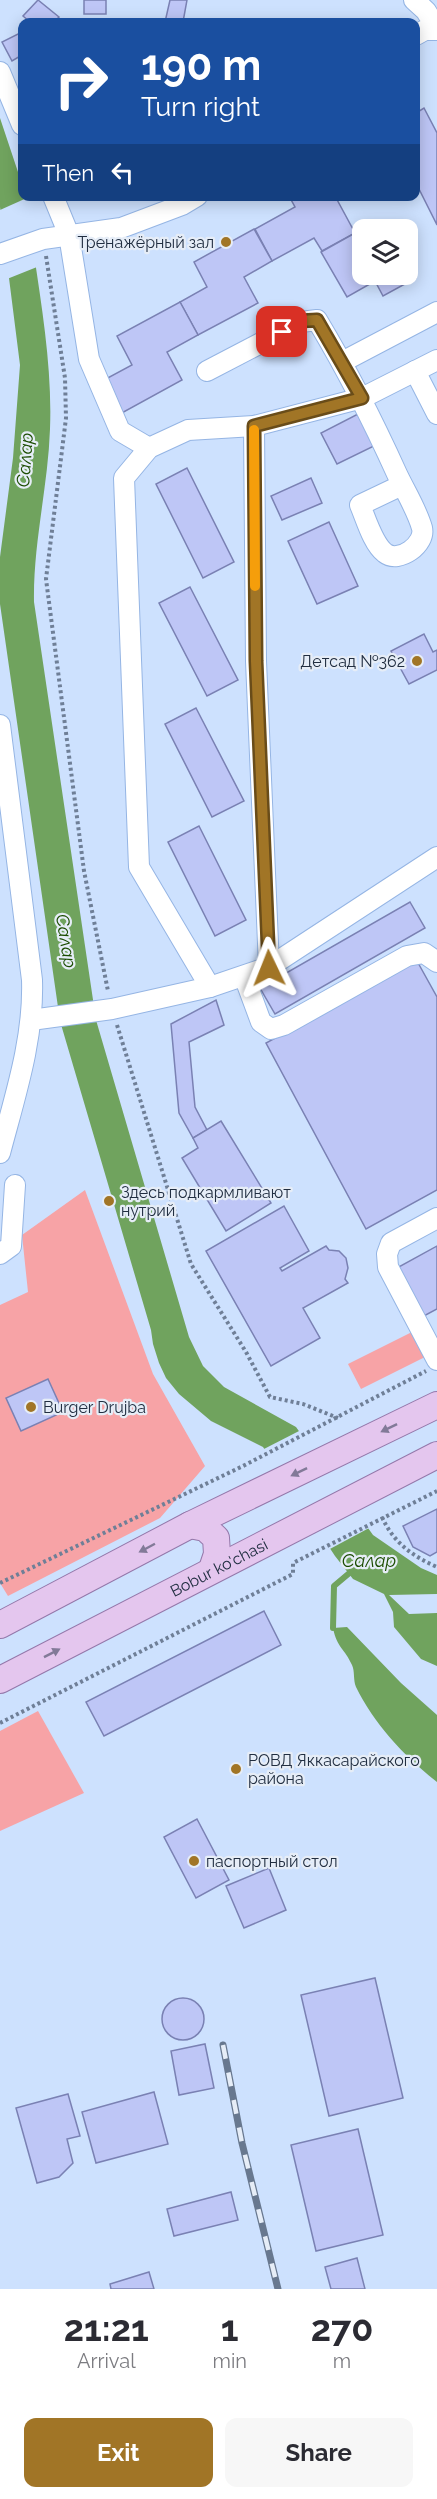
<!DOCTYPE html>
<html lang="en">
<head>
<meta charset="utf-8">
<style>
  body { margin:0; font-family:Raleway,sans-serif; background:#f7f7f7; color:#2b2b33; height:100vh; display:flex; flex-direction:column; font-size:22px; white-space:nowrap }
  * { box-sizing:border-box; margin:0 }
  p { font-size:20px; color:#7c7c81 }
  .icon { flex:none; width:33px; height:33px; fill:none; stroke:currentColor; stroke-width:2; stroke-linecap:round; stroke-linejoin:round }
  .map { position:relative; height:2289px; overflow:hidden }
  .details { display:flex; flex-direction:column; background:#fff; flex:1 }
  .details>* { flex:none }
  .top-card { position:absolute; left:18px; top:18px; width:402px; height:183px; border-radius:12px; box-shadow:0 3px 15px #0003; background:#1a4fa0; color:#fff; overflow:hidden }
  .controls { position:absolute; left:352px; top:219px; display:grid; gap:12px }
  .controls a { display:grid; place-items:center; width:66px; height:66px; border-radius:12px; background:#fff; box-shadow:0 3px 15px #0003; font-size:30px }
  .pin { position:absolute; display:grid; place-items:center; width:51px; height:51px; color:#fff; margin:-26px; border-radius:12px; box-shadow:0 3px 9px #0006 }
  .me { position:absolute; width:66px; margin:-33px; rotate:358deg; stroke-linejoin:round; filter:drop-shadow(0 0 4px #0008) }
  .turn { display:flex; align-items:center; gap:21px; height:126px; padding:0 24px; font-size:27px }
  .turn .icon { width:78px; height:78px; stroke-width:2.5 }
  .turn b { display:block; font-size:42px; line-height:51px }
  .then { display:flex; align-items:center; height:57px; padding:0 24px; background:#0003; gap:12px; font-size:22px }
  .eta { display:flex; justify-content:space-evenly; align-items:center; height:102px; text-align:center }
  .eta b { font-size:36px; font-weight:700; line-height:42px }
  .cta { display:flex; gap:12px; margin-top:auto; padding:12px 24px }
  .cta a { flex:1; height:69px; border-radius:12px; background:#a17526; color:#fff; font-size:24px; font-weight:700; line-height:69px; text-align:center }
  .cta a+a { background:#f7f7f7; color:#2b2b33 }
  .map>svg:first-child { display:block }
  .green { fill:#f7a3a6 }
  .water { fill:#70a35e }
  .pier { fill:#cde1fe }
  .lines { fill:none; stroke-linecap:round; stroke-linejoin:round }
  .stream { stroke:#70a35e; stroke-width:6 }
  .building { fill:#bec6f6; stroke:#7a81b3; stroke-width:1.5 }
  .minor-casing { stroke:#95b5e4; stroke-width:22 }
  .major-casing { stroke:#9478aa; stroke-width:28 }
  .path { stroke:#6f7f97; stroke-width:4; stroke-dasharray:3 3; stroke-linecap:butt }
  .minor { stroke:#fff; stroke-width:20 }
  .major { stroke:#e4c6ee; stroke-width:26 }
  .rail-casing { stroke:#68788f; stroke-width:7 }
  .rail { stroke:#e6edf7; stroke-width:4.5; stroke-dasharray:14; stroke-linecap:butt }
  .oneway { fill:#827a98 }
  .route-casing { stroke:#694c19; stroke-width:15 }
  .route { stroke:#a17526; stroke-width:10 }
  .slow { stroke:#f59e0b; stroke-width:10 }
  .poi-dot { fill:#a17526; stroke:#e6edf7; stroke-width:2 }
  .labels { text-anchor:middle; stroke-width:4.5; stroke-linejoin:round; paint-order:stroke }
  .poi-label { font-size:16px; fill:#212e41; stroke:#e6edf7; text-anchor:start }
  .street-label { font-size:16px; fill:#212e41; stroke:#e6edf7 }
  .water-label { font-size:18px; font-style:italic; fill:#1b4c00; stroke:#e6edf7 }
</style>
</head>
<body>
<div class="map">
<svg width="437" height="2289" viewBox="0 0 437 2289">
  <rect width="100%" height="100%" fill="#cde1fe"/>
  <g class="green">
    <path d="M85,1190L153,1374L205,1466L160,1518L8,1596L0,1583V1305L28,1292L22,1235Z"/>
    <path d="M412,1332L425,1357L361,1389L348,1364Z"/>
    <path d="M38,1711L84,1793L0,1831V1731Z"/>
  </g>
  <g class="water">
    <path d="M0,118L22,184V196L26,197C35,273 53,352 50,429C48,487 33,543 34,602L96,1020L189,1337L203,1366L224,1387L296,1427L373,1535L421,1568L437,1575V1594L389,1595L409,1614L437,1613V1666L421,1659L394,1627L393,1612L384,1594L353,1579L335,1556L263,1447L211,1421L179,1394L166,1378L159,1363L153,1344L151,1330L60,1021L0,604V557L13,458L20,365L0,207Z"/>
    <path d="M347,1627L401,1683L437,1715V1782C405,1757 374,1724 356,1687C353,1680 355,1671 352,1665C345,1649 337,1648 333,1628Z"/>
  </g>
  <g class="pier">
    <path d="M29,197L37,267L7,279L0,228V210Z"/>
    <path d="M301,1430L371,1527L328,1550L262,1450Z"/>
  </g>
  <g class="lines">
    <path class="stream" d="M333,1628L334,1586L353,1570"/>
  </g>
  <g class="building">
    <path d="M38,0L59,17L54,22H30L23,16Z"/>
    <rect x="84" y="0" width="22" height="14"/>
    <path d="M170,0H187L183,22H165Z"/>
    <path d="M20,33L22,38V55L12,61L2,42Z"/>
    <path d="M424,108L437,133V225L416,183V113Z"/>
    <path d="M289,196H335L355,233L322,251L314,238L272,261L255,229L295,207Z"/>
    <path d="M254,229L272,261L244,277L258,303L198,335L180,302L207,287L194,262Z"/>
    <path d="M355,233L363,248V274H408V264L416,278L383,296L375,281L347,297L321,252Z"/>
    <path d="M180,302L198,335L167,352L182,380L120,414L102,381L132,365L117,336Z"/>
    <path d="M358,414L374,446L337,464L321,433Z"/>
    <path d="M187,468L234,562L203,578L156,484Z"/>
    <path d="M311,478L322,503L282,520L271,496Z"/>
    <path d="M329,522L358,586L317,604L288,541Z"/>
    <path d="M190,587L238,680L207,696L159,603Z"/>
    <path d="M424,634L433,652L437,650V670L409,684L391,651Z"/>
    <path d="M196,708L244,801L212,817L165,724Z"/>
    <path d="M199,826L246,920L215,936L168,842Z"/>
    <path d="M410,902L425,928L275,1014L260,988Z"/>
    <path d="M417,961L437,997V1190L366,1229L266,1043Z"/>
    <path d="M216,1000L224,1025L189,1042L195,1107L207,1130L193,1138L179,1113L171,1024Z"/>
    <path d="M221,1121L271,1203L226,1231L182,1158L198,1148L193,1138Z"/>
    <path d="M284,1206L309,1251L280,1268L282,1271L326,1246L329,1250L339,1251L346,1258L348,1268L345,1279L348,1283L303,1308L320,1338L271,1366L206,1251Z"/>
    <path d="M437,1246V1309L422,1317L395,1269Z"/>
    <path d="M48,1379L63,1412L21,1431L6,1398Z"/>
    <path d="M437,1509V1552L430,1556L413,1547L403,1526Z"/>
    <path d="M264,1611L281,1645L104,1736L86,1702Z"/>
    <path d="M197,1819L229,1880L196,1898L164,1837Z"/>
    <path d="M269,1868L286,1910L244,1928L226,1886Z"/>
    <path d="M375,1978L403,2098L329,2116L301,1995Z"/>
    <circle cx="183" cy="2019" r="21"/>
    <path d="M205,2044L214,2088L179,2095L171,2051Z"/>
    <path d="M154,2092L168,2144L96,2163L82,2112Z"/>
    <path d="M68,2094L80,2136L67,2139L73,2163L59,2177L37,2183L16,2108Z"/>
    <path d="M358,2129L383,2235L316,2251L291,2145Z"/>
    <path d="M231,2192L238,2220L174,2236L167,2209Z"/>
    <path d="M357,2258L365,2289H331L325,2267Z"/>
    <path d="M149,2272L154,2289H111L110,2284Z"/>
  </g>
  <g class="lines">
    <g class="minor-casing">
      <g id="minor">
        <path d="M414,0L426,11L437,29"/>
        <path d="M416,35L425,30H437"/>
        <path d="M0,72L22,125"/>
        <path d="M53,196L69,235L89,359L120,431L149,448"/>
        <path d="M0,254L43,239L121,228L182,205L197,196"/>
        <path d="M342,362L437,312"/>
        <path d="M207,371L301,322L317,320C347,370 373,421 397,474C405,491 417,510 422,528C426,544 399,564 385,553C373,544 366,519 360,505L402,485"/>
        <path d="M415,371L437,414"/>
        <path d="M254,426L256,661L269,967"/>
        <path d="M0,725L32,980C34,1039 15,1096 0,1153"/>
        <path d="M244,976L261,1022L271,1029L284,1025L407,956L424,953L437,962"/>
        <path d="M210,987L139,867L124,478L149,448L188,430L254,426L362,398L437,360"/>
        <path d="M31,1020L112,1009L210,987L269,967L437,857"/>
        <path d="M437,1218L391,1243L387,1254L388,1267L437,1360"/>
        <path d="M0,1254L11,1246L15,1185"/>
      </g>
    </g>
    <g class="major-casing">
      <g id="major">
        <path d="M190,1525L205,1528L216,1538L217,1554L212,1569"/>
        <path d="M0,1625L190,1525L437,1405"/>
        <path id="s1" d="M0,1680L437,1455"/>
      </g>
    </g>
    <g class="path">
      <path d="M46,256L65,378L66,418L46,579L84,871L108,991"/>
      <path d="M117,1025L191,1264L246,1352L270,1397L303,1404L338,1418"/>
      <path d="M382,1517C393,1542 412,1556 437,1567"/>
      <path d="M0,1583L243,1466L426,1371"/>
      <path d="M0,1723L293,1574V1563L437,1491"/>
    </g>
    <use href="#minor" class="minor"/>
    <use href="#major" class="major"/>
    <g class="rail-casing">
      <path id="rail" d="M223,2045L242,2143L278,2289"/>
    </g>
    <use href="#rail" class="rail"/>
  </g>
  <defs><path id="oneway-solid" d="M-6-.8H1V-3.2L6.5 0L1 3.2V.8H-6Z" transform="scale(1.5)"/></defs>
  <g class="oneway">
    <use href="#oneway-solid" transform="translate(389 1428) rotate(154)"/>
    <use href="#oneway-solid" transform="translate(299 1472) rotate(154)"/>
    <use href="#oneway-solid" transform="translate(147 1548) rotate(152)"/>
    <use href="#oneway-solid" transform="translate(52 1653) rotate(-27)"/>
  </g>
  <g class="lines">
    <g class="route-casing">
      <path id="route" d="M269,968L256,661L254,426L362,398L317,320L300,321L282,332"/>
    </g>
    <use href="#route" class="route"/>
    <path class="slow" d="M254,430L255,586"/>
  </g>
  <g class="poi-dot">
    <circle cx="226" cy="242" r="6"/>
    <circle cx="417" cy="661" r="6"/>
    <circle cx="109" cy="1201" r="6"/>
    <circle cx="31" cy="1407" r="6"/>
    <circle cx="236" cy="1769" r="6"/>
    <circle cx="194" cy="1861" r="6"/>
  </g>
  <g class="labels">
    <g class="poi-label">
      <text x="214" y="248" text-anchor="end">Тренажёрный зал</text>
      <text x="405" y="667" text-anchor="end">Детсад №362</text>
      <text x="121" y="1198">Здесь подкармливают<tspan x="121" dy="18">нутрий</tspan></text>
      <text x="43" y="1413">Burger Drujba</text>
      <text x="248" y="1766">РОВД Яккасарайского<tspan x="248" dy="18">района</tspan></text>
      <text x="206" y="1867">паспортный стол</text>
    </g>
    <g class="street-label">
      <text dy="6" stroke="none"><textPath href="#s1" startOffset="246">Bobur ko'chasi</textPath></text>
    </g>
    <g class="water-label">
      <text transform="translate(25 460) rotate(-86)" y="6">Салар</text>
      <text transform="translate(66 941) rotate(81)" y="6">Салар</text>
      <text x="369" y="1567">Салар</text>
    </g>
  </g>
</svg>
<div class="controls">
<a><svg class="icon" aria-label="layers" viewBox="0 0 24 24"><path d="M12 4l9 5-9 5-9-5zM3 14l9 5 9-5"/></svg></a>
</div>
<div class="pin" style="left:282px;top:332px;background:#d93025"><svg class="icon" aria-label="arrive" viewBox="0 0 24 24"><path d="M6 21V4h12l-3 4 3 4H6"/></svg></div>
<svg class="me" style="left:269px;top:968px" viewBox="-20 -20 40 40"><path d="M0-17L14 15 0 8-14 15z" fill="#a17526" stroke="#fff" stroke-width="4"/></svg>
<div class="top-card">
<div class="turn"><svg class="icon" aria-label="right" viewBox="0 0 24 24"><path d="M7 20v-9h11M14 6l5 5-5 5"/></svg><div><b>190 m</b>Turn right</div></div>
<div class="then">Then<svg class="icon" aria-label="left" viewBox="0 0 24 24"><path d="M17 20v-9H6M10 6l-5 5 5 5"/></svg></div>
</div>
</div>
<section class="details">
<div class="eta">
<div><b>21:21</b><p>Arrival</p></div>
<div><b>1</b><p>min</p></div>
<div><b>270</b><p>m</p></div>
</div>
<div class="cta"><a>Exit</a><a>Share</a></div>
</section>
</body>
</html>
